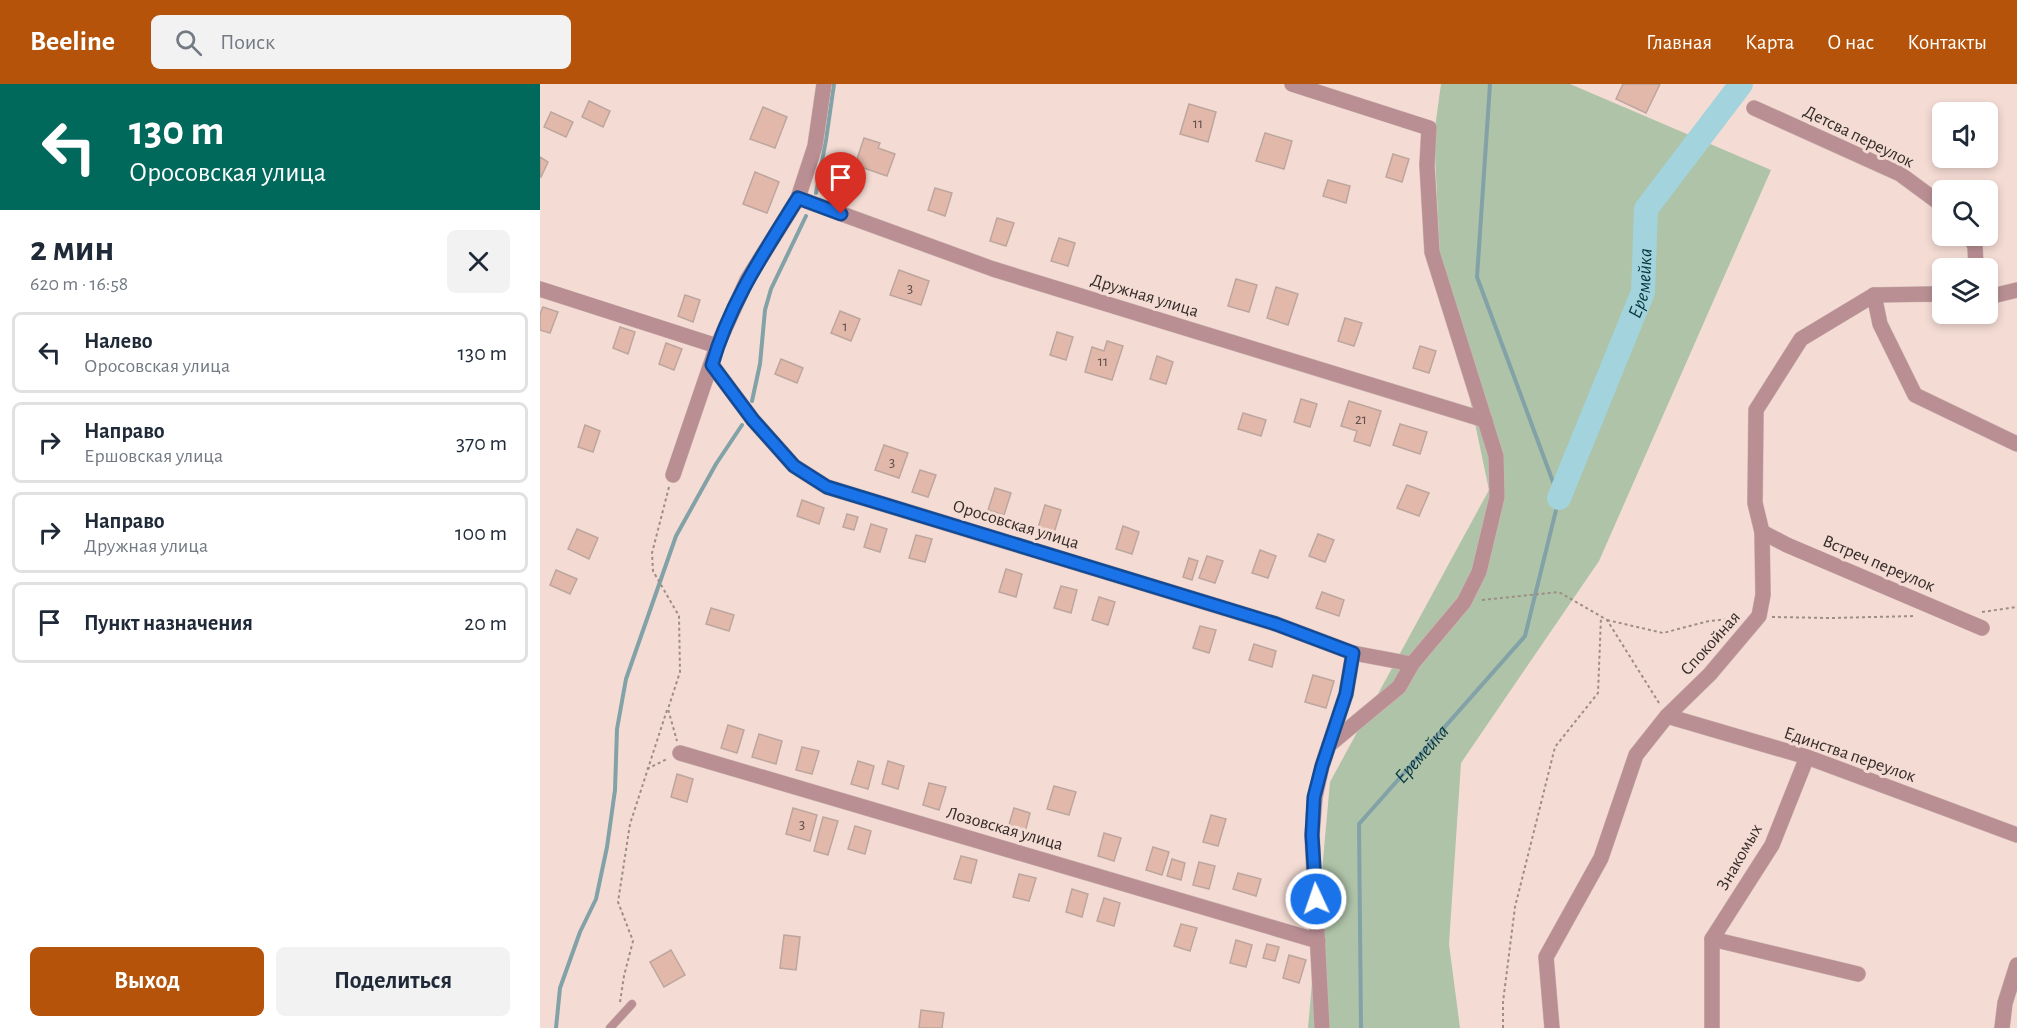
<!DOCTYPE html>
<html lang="ru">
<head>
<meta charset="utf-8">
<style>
  body { margin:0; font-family:"Alegreya Sans",sans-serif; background:#f2f2f3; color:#1f2937; height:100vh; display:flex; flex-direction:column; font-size:22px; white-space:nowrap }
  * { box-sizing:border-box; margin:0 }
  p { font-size:20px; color:#747a83 }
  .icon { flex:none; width:33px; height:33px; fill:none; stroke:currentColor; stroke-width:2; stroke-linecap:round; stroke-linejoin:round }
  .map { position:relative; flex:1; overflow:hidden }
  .panel { display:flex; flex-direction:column; background:#fff; width:540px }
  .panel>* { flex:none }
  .guide { background:#00695c; color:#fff; overflow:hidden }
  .controls { position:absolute; left:1392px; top:18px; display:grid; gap:12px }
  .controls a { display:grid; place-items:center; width:66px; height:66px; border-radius:9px; background:#fff; box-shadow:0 3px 9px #0003; font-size:30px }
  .pin { position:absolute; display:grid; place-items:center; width:51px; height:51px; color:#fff; margin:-62px -26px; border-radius:50% 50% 50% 0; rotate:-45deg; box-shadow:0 0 6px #0007 }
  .pin .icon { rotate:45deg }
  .me { position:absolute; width:66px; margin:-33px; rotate:357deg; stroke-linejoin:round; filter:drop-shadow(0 0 4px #0008) }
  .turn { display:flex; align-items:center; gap:21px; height:126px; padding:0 30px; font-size:27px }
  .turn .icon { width:78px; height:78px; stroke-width:2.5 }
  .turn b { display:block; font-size:42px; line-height:51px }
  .round { display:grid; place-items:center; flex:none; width:63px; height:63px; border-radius:9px; background:#f2f2f3 }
  .head { display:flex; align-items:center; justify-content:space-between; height:102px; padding:0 30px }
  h1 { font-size:36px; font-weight:700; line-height:45px }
  .button { display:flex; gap:12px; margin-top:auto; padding:12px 30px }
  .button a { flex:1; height:69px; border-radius:9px; background:#b45309; color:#fff; font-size:24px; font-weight:700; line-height:69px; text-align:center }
  .button a+a { background:#f2f2f3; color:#1f2937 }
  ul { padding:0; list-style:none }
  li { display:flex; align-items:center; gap:18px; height:81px; margin:0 12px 9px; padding:0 18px; border:3px solid #e0e1e3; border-radius:9px }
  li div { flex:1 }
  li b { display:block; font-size:22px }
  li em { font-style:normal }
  header { display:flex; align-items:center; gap:36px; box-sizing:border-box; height:84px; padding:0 30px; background:#b45309; color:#fff }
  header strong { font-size:28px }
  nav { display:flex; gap:33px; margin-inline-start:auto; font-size:21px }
  .search { width:420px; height:54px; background:#f2f2f3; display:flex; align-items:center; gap:15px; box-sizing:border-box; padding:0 21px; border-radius:9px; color:#747a83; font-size:22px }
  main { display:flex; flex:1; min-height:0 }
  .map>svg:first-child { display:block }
  .green { fill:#aec3a8 }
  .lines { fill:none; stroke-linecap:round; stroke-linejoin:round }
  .stream { stroke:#82a2a7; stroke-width:4 }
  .river { stroke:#a3d4dd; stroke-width:24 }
  .building { fill:#e2b8aa; stroke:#bda69e; stroke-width:1.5 }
  .service-casing { stroke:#ceb9b2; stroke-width:9 }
  .minor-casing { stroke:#ceb9b2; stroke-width:16 }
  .path { stroke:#9e8d87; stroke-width:2; stroke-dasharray:3 3; stroke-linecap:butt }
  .service { stroke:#b98f94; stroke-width:8 }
  .minor { stroke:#b98f94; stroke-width:15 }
  .route-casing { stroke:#114b97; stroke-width:15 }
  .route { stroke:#1a73e8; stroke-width:10 }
  .labels { text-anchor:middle; stroke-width:6; stroke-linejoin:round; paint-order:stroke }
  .number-label { font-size:15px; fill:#604f49 }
  .street-label { font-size:18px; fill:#352c29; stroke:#f4dcd4 }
  .water-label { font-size:20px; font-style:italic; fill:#06363d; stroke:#f4dcd4 }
</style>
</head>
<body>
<header>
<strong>Beeline</strong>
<div class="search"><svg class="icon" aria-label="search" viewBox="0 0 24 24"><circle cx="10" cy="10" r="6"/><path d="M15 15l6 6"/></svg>Поиск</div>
<nav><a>Главная</a><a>Карта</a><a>О нас</a><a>Контакты</a></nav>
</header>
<main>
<section class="panel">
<div class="guide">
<div class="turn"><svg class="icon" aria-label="left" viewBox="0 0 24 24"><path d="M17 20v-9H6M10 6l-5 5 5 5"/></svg><div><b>130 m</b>Оросовская улица</div></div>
</div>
<div class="head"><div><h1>2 мин</h1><p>620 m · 16:58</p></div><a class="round"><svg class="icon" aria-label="close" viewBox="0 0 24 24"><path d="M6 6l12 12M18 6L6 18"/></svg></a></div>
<ul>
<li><svg class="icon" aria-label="left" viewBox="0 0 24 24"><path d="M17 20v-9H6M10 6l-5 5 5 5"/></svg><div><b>Налево</b><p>Оросовская улица</p></div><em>130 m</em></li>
<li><svg class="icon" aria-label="right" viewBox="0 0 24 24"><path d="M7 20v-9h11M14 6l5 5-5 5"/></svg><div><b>Направо</b><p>Ершовская улица</p></div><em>370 m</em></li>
<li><svg class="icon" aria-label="right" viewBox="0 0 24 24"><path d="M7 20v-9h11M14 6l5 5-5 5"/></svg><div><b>Направо</b><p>Дружная улица</p></div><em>100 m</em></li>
<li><svg class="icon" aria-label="arrive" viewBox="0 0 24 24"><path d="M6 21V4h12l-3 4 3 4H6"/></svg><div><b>Пункт назначения</b></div><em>20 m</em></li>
</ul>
<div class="button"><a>Выход</a><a>Поделиться</a></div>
</section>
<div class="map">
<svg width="1477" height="944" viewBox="0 0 1477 944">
  <rect width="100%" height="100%" fill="#f4dcd4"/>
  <path class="green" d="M901,0H1030L1231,86L1059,477L921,679L909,860L920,944H768L790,698L949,406L900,173L894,51Z"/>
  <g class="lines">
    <g class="stream">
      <path d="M276,109L286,56L294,0"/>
      <path d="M212,317L220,280L225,226L231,205L266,132"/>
      <path d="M16,944L20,904L40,848L56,815L67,763L75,706L77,645L86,595L136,452L176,380L202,341"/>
      <path id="s1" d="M821,944L819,740L985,552L1019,414L937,193L950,0"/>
    </g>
    <path class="river" id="s2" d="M1019,414L1103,208L1106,125L1201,0"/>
  </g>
  <g class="building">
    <path d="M1083,0H1120L1106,29L1076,15Z"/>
    <path d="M49,17L70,27L63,43L42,33Z"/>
    <path d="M649,20L676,28L668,58L640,50Z"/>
    <path d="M223,23L247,33L235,64L210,55Z"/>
    <path d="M11,28L33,38L26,53L4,43Z"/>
    <path d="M725,49L752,57L744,85L716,77Z"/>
    <path d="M324,54L340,59L338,64L355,70L347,92L315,81Z"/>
    <path d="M853,70L869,75L862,98L846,93Z"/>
    <path d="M0,73L8,78L1,93L0,92Z"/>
    <path d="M215,88L239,98L227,129L203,120Z"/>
    <path d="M788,96L810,102L806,119L783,112Z"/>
    <path d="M395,104L412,109L405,132L388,126Z"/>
    <path d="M457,134L474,139L466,162L450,157Z"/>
    <path d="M519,154L535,159L528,182L511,177Z"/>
    <path d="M359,186L389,197L381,221L350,211Z"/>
    <path d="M696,195L717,201L709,228L688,222Z"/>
    <path d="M736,203L758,210L748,241L727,234Z"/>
    <path d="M145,211L160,216L153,238L138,232Z"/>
    <path d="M3,223L18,228L10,249L0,246V230Z"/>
    <path d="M300,227L320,235L311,257L291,249Z"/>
    <path d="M805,234L822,239L814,262L798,257Z"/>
    <path d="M80,243L95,248L88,270L73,264Z"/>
    <path d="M517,248L533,253L526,276L510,271Z"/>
    <path d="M567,257L583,262L572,296L545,288L552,263L564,267Z"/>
    <path d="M126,259L142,265L134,286L119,280Z"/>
    <path d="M880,262L896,267L889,289L873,284Z"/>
    <path d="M617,272L633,278L626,300L610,295Z"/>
    <path d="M241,275L263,284L257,299L235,290Z"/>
    <path d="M761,315L777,320L770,343L754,338Z"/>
    <path d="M809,317L841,327L830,362L814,357L817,347L801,342Z"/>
    <path d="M703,329L726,336L721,352L698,345Z"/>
    <path d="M860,340L887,348L880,370L853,361Z"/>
    <path d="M45,341L60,347L53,368L38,363Z"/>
    <path d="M344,361L368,369L359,394L335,386Z"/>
    <path d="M380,386L396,391L388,413L372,408Z"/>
    <path d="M867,401L889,409L879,432L857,424Z"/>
    <path d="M455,404L471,409L464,431L448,426Z"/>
    <path d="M262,416L284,424L279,440L257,432Z"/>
    <path d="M505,421L521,426L514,449L498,444Z"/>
    <path d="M307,430L318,433L314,446L303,443Z"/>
    <path d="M331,440L347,445L340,468L324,463Z"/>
    <path d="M583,442L599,448L592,470L576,465Z"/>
    <path d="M37,445L58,454L49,475L28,465Z"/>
    <path d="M778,450L794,456L785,478L769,472Z"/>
    <path d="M376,451L392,455L385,478L369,474Z"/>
    <path d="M720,466L736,472L728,494L712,489Z"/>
    <path d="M667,472L683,477L675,499L659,494Z"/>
    <path d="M649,474L658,477L652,496L643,493Z"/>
    <path d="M466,485L482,490L476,513L459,508Z"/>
    <path d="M16,486L37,495L30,510L10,501Z"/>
    <path d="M521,502L537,506L531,529L514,524Z"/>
    <path d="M782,508L804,516L799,532L776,524Z"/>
    <path d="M559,513L575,518L568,541L552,536Z"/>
    <path d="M171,524L194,531L189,547L166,540Z"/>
    <path d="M660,542L676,546L669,569L653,564Z"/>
    <path d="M714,560L736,567L732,583L709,576Z"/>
    <path d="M773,591L794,597L786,624L765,618Z"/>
    <path d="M188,641L204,646L197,669L181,664Z"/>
    <path d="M219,650L242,657L236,680L212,673Z"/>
    <path d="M262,663L279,667L272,690L256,686Z"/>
    <path d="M318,677L334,682L328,705L311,700Z"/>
    <path d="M348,677L364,682L358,705L342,700Z"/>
    <path d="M137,690L153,695L147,718L131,713Z"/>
    <path d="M389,699L406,703L399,726L383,721Z"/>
    <path d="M514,702L536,708L529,731L507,725Z"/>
    <path d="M253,724L277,731L270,757L246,750Z"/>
    <path d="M474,724L490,729L484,752L467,747Z"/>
    <path d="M671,731L686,735L678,762L663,758Z"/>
    <path d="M283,733L298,737L288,771L274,767Z"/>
    <path d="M315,742L331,747L325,770L308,765Z"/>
    <path d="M564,749L581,754L574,777L558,772Z"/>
    <path d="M613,763L629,768L622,791L606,786Z"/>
    <path d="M421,772L437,776L431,799L414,795Z"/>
    <path d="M632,775L645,779L641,796L627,792Z"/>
    <path d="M659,778L675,782L669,805L653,801Z"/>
    <path d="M698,789L721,795L716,812L693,805Z"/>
    <path d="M479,790L496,794L489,817L473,813Z"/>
    <path d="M532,805L548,810L542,833L526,828Z"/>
    <path d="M564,814L580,819L574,842L557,837Z"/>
    <path d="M641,840L657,844L650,867L634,862Z"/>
    <path d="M244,851L260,853L256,886L240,884Z"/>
    <path d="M696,856L712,861L706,883L690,879Z"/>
    <path d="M727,860L739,863L735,877L723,874Z"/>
    <path d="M131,866L145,891L124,903L110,878Z"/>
    <path d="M749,871L766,876L759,899L743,894Z"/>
    <path d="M381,926L404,929L402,944H379Z"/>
  </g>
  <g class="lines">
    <g class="service-casing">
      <path id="service" d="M70,944L92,920"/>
    </g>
    <g class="minor-casing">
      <g id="minor">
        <path d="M1214,24L1360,90L1402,121"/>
        <path d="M258,114L453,185L945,336"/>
        <path d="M1429,152L1435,162L1436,184"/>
        <path d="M0,205L177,262L133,391"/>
        <path d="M1334,211L1340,240L1375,311L1477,360"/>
        <path d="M1448,213L1477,206"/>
        <path d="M177,262L207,196L258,114L275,62L284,0"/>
        <path d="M172,281L213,336L254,382L287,403L736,540L813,569L872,580L924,518L939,488L957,413L956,372L892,168L887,81L889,44L752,0"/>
        <path d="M1222,448L1247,461L1442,544"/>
        <path d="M1127,632L1267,673L1477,751"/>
        <path d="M789,661L859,603L872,580"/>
        <path d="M140,669L778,857"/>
        <path d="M1172,855L1318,890"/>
        <path d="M782,944L772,751L775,713L782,682L806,610L813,569"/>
        <path d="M1012,944L1006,873L1061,774L1096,671L1127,632L1170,590L1219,532L1223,511L1222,448L1215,419L1216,326L1261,255L1334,211L1393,210L1402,212"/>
        <path d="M1172,944V855L1232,761L1267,673"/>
        <path d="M1462,944L1465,919L1477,881"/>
      </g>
    </g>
    <g class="path">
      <path d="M129,403L112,469L113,487L139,532L140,588L128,625L137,657"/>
      <path d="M942,516L1019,508L1067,536L1119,619"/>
      <path d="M1442,528L1477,523"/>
      <path d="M1232,533L1290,534L1376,532"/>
      <path d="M1067,536L1123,549L1169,537L1200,534"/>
      <path d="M107,685L127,675"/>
      <path d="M80,918L84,892L93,857L78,818L90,740L127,626"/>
      <path d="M963,944V918L975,823L1015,663L1058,609L1061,533"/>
    </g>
    <use href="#service" class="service"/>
    <use href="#minor" class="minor"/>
  </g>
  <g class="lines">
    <g class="route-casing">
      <path id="route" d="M301,130L258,114C225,167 189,220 172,281L213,336L254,382L287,403L736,540L813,569L806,610L782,682L774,713L772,751L776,815"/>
    </g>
    <use href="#route" class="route"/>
  </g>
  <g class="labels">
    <g class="number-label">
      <text x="658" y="44">11</text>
      <text x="370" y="209">3</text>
      <text x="305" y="247">1</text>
      <text x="563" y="282">11</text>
      <text x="821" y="340">21</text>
      <text x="352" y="383">3</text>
      <text x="262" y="745">3</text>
    </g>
    <g class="street-label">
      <text transform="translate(1319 52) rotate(26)" y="6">Детсва переулок</text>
      <text transform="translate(605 211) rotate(17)" y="6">Дружная улица</text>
      <text transform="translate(476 440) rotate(17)" y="6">Оросовская улица</text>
      <text transform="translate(1339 479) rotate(23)" y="6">Встреч переулок</text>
      <text transform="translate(1170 559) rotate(-48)" y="6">Спокойная</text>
      <text transform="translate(1310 670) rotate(19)" y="6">Единства переулок</text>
      <text transform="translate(465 744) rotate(16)" y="6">Лозовская улица</text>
      <text transform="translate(1199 773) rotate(-60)" y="6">Знакомых</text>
    </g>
    <g class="water-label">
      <text dy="7" stroke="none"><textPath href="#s2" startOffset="231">Еремейка</textPath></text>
      <text dy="7" stroke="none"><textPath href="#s1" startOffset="298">Еремейка</textPath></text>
    </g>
  </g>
</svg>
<div class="controls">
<a><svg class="icon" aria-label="sound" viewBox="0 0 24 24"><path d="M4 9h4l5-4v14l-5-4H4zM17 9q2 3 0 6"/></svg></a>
<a><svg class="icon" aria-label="search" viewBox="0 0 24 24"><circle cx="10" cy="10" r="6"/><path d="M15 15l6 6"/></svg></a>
<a><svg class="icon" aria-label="layers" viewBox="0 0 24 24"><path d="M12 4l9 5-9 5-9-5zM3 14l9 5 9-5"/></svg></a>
</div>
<div class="pin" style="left:301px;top:130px;background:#d93025"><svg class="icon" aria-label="arrive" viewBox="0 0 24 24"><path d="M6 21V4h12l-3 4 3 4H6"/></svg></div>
<svg class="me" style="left:776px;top:815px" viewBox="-20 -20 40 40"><circle r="17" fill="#1a73e8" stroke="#fff" stroke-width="3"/><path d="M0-11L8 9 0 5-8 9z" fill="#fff"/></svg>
</div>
</main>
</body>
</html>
